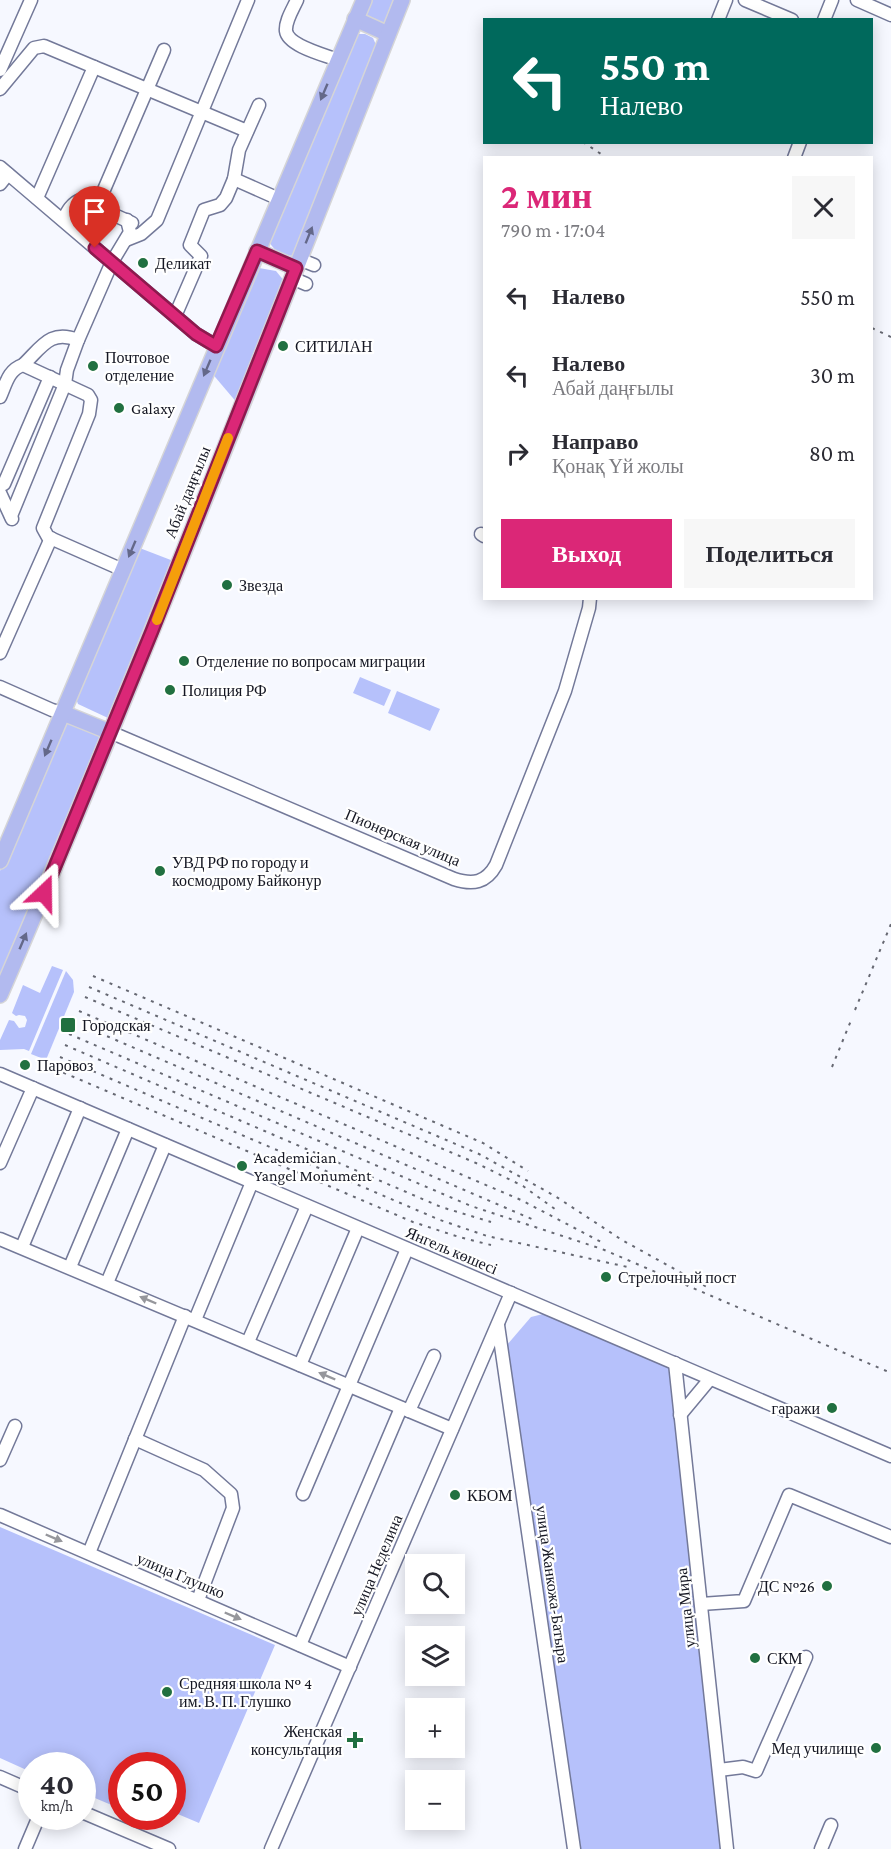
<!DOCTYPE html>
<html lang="ru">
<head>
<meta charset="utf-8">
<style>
  body { margin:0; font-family:"Crimson Pro",serif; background:#f7f7f7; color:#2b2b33; height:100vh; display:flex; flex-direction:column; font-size:22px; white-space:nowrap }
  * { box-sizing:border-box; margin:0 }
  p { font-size:20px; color:#7c7c81 }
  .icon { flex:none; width:33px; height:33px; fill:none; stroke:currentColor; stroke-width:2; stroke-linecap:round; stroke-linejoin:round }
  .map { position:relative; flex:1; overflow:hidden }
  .drawer { position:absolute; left:483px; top:156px; width:390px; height:444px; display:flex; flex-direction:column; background:#fff; border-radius:0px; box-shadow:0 3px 15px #0003 }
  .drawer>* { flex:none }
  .banner { position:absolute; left:483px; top:18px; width:390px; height:126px; border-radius:0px; box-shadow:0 3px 15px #0003; background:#00695c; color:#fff; overflow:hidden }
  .controls { position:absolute; left:405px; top:1554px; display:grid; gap:12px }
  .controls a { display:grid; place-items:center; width:60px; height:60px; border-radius:0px; background:#fff; box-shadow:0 3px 15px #0003; font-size:30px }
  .speed { position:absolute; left:18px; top:1752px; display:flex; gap:12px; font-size:30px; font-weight:700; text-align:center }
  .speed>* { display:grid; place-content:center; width:78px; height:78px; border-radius:50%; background:#fff; box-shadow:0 3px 15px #0003; line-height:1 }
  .speed small { font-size:15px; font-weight:400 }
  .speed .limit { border:9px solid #d22; background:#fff; color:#111 }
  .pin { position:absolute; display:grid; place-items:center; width:51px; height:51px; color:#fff; margin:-62px -26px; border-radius:50% 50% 50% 0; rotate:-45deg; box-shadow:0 0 6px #0007 }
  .pin .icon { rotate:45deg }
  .me { position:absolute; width:66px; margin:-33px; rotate:23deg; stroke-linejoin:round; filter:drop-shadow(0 0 4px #0008) }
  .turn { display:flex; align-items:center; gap:21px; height:126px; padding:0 18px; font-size:27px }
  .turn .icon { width:78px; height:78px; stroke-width:2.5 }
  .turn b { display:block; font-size:42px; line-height:51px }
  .round { display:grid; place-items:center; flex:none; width:63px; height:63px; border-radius:0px; background:#f7f7f7 }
  .head { display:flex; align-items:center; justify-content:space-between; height:102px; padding:0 18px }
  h1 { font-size:36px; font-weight:700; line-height:45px; color:#db2777 }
  .action { display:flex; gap:12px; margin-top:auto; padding:12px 18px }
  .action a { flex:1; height:69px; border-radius:0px; background:#db2777; color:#fff; font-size:24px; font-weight:700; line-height:69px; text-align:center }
  .action a+a { background:#f7f7f7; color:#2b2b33 }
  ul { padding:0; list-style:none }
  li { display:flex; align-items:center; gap:18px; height:78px; padding:0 18px }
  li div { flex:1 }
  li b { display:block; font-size:22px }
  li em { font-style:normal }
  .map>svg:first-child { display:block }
  .green { fill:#b6c1fb }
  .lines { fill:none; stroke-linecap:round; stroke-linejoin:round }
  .minor-casing { stroke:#737999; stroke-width:15 }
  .major-casing { stroke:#d5d5d7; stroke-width:18 }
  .minor { stroke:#fff; stroke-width:12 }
  .major { stroke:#b2baef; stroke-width:15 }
  .rail { stroke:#666872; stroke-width:2; stroke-dasharray:3 6; stroke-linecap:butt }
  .oneway { fill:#646889 }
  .oneway2 { fill:#96979c }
  .route-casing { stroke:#8e194d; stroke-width:15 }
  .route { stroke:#db2777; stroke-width:10 }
  .slow { stroke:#f59e0b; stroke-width:10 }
  .poi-dot { fill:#217040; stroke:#fff; stroke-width:2 }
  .labels { text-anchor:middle; stroke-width:4.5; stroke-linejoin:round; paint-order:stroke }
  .poi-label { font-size:16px; fill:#151723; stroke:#fff; text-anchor:start }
  .street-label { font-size:16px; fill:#151723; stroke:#fff }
</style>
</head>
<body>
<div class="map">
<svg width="891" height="1849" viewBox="0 0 891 1849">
  <rect width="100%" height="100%" fill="#f6f8ff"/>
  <g class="green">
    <path d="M369,0H396L387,21L382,24L366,16L364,10Z"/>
    <path d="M358,34H365L373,38L377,47L296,255C284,258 272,250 268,239L353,36Z"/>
    <path d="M259,268L276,271L285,282L238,404L210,371L254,269Z"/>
    <path d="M137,547L176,562L113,714L108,718L78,704L75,696Z"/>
    <path d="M360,677L391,690L384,706L353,693Z"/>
    <path d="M397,691L440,709L430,731L388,713Z"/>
    <path d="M67,721L102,733L0,986V871L62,725Z"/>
    <path d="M52,966L63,970L29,1051L24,1049L0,1050V1040L9,1020L14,1021L19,1028L25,1027L27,1020L25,1016L19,1015L16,1016L12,1013L23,985L40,993Z"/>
    <path d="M66,971L73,980L74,992L46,1060L31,1054Z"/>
    <path d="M543,1314L666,1365L669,1369L722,1849H581L506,1346L531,1317Z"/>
    <path d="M0,1527L275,1645L199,1823L173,1812L172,1766H122L121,1809L83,1793L82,1766H32L31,1772L0,1758Z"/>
  </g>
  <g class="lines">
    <g class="minor-casing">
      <g id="minor">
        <path d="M297,0C293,9 285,21 286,31C288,46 325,55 338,60"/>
        <path d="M745,0L792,20"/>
        <path d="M857,0L891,15"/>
        <path d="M718,20L726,0"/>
        <path d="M824,20L832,0"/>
        <path d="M0,70L31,0"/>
        <path d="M0,89L34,48L44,46L247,131"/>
        <path d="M794,158L800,142"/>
        <path d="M0,167L196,334L216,346"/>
        <path d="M234,179L279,199"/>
        <path d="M0,184L8,174"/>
        <path d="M37,198L94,67"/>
        <path d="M97,206L164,50"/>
        <path d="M63,220C67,212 72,202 81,200L132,223"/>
        <path d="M126,240L141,234L157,220L248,0"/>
        <path d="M299,259L314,265"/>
        <path d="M292,278L306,284"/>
        <path d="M175,316L201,256L190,245L204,210L220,205L226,198L234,179L239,150L259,105"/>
        <path d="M23,365C42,347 50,329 78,340"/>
        <path d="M0,397C6,384 8,370 23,365L88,395L91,400L89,414L43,528L48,537L123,570"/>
        <path d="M0,486L4,484L50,377"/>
        <path d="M0,493L12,519"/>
        <path d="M11,516L65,384L67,370L78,340L112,262L130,232L127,220"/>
        <path d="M481,534L484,536"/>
        <path d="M0,653L51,538"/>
        <path d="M0,687L52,710L63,713"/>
        <path d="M110,732L454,879C473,885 486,883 496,865L565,691L589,608L590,598"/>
        <path d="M0,1074L891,1456"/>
        <path d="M0,1163L33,1088"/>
        <path d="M0,1239L452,1429"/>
        <path d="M22,1247L80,1108"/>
        <path d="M70,1267L128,1129"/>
        <path d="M107,1283L165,1145"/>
        <path d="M195,1320L252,1182"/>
        <path d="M498,1325L574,1849"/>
        <path d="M248,1342L307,1206"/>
        <path d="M675,1363L727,1849"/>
        <path d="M300,1365L358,1228"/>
        <path d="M409,1411L434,1356"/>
        <path d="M680,1415L710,1379"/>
        <path d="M135,1439L204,1470L231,1494L233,1508L198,1600"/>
        <path d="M0,1460L15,1426"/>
        <path d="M303,1494L407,1249"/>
        <path d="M0,1515L350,1667"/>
        <path d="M89,1553L185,1316"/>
        <path d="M701,1604L744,1601L789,1495L891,1537"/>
        <path d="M300,1645L401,1408"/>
        <path d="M719,1770L743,1767L756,1771L806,1657"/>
        <path d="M0,1777L32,1791"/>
        <path d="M82,1812L169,1849"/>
        <path d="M25,1849L39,1816"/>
        <path d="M271,1849L511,1293"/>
        <path d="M821,1849L831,1825"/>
      </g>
    </g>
    <g class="major-casing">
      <g id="major">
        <path d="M355,19L388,34"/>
        <path d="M257,251L296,268"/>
        <path d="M63,713L110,732"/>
        <path d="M0,861L364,0"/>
        <path d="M0,995C142,667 270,332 402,0"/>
      </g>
    </g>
    <use href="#minor" class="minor"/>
    <use href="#major" class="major"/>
    <g class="rail">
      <path d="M583,142L607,158"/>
      <path d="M872,328L891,337"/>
      <path d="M93,976L483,1143L528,1171"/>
      <path d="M89,987L479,1154L555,1196L622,1240L707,1287"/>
      <path d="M85,997L476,1163L523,1186L559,1212"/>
      <path d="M855,1010L891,924"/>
      <path d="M79,1011L521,1200L605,1244"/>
      <path d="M74,1022L534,1220"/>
      <path d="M69,1034L471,1206L602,1249L891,1373"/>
      <path d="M65,1045L441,1207L491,1222"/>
      <path d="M60,1057L440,1220L487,1236L632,1268"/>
      <path d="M832,1067L852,1018"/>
      <path d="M55,1069L413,1222L459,1237L491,1245"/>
    </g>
  </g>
  <defs><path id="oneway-solid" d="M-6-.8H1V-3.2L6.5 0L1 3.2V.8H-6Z" transform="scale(1.5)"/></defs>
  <g class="oneway">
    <use href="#oneway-solid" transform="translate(324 92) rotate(113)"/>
    <use href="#oneway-solid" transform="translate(309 235) rotate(-68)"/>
    <use href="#oneway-solid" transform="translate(207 368) rotate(113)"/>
    <use href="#oneway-solid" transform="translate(132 549) rotate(113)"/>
    <use href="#oneway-solid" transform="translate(48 748) rotate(113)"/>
    <use href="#oneway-solid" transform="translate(23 941) rotate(-67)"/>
  </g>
  <g class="oneway2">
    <use href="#oneway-solid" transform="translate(148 1300) rotate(-157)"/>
    <use href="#oneway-solid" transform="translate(327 1376) rotate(-157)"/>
    <use href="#oneway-solid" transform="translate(54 1538) rotate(23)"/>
    <use href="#oneway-solid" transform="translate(233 1616) rotate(23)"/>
  </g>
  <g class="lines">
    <g class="route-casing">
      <path id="route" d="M44,893L152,631L296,268L257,251L216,346L196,334L95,248"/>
    </g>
    <use href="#route" class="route"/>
    <path class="slow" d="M157,620L228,438"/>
  </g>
  <g class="poi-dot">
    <circle cx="143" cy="263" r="6"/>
    <circle cx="283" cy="346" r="6"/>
    <circle cx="93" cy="366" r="6"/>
    <circle cx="119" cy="408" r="6"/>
    <circle cx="227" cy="585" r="6"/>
    <circle cx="184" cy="661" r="6"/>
    <circle cx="170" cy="690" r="6"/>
    <circle cx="160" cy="871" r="6"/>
    <rect x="60" y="1017" width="16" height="16" rx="3"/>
    <circle cx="25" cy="1065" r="6"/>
    <circle cx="242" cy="1166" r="6"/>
    <circle cx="606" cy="1277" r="6"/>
    <circle cx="832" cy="1408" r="6"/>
    <circle cx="455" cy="1495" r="6"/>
    <circle cx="827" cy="1586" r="6"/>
    <circle cx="755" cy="1658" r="6"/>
    <circle cx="167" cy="1692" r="6"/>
    <path d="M352 1731h6v6h6v6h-6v6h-6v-6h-6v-6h6z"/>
    <circle cx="876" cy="1748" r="6"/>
  </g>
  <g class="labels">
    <g class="poi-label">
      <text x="155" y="269">Деликат</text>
      <text x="295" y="352">СИТИЛАН</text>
      <text x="105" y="363">Почтовое<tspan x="105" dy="18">отделение</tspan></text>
      <text x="131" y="414">Galaxy</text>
      <text x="239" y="591">Звезда</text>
      <text x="196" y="667">Отделение по вопросам миграции</text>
      <text x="182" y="696">Полиция РФ</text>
      <text x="172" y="868">УВД РФ по городу и<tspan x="172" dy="18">космодрому Байконур</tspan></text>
      <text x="82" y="1031">Городская</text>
      <text x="37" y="1071">Паровоз</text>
      <text x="254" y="1163">Academician<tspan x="254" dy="18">Yangel Monument</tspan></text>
      <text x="618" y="1283">Стрелочный пост</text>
      <text x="820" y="1414" text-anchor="end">гаражи</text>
      <text x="467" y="1501">КБОМ</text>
      <text x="815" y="1592" text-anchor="end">ДС №26</text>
      <text x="767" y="1664">СКМ</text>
      <text x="179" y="1689">Средняя школа № 4<tspan x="179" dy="18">им. В. П. Глушко</tspan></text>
      <text x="342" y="1737" text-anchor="end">Женская<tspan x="342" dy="18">консультация</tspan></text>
      <text x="864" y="1754" text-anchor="end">Мед училище</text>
    </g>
    <g class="street-label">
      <text transform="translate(187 492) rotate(-68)" y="6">Абай даңғылы</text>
      <text transform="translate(403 837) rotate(23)" y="6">Пионерская улица</text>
      <text transform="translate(452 1250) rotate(23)" y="6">Янгель көшесі</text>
      <text transform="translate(376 1565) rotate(-67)" y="6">улица Неделина</text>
      <text transform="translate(181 1575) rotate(23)" y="6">улица Глушко</text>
      <text transform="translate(553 1584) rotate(82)" y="6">улица Жанкожа-Батыра</text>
      <text transform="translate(685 1608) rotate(-96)" y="6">улица Мира</text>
    </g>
  </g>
</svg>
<div class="controls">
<a><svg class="icon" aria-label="search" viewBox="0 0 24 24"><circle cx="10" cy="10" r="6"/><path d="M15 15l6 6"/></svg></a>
<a><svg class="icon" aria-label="layers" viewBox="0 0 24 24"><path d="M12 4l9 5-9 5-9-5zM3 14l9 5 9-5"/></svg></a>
<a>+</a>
<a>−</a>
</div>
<div class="speed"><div>40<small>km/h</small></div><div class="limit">50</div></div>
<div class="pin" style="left:95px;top:248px;background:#d93025"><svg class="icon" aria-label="arrive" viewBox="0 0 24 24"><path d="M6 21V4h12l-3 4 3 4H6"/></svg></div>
<svg class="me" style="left:44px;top:893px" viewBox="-20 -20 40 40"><path d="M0-17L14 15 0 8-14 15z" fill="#db2777" stroke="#fff" stroke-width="4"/></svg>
<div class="banner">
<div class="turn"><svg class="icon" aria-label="left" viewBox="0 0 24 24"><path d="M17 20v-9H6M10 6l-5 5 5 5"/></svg><div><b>550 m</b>Налево</div></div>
</div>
<section class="drawer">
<div class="head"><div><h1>2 мин</h1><p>790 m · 17:04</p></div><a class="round"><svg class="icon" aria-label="close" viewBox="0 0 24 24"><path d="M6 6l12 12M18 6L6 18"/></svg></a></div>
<ul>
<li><svg class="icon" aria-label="left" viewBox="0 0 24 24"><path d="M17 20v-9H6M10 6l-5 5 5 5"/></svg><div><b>Налево</b></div><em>550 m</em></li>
<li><svg class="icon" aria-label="left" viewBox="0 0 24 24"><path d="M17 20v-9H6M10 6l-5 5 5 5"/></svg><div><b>Налево</b><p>Абай даңғылы</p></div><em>30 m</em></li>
<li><svg class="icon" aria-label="right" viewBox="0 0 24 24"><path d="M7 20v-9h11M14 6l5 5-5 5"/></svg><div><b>Направо</b><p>Қонақ Үй жолы</p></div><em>80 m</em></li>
</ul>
<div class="action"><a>Выход</a><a>Поделиться</a></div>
</section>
</div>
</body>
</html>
